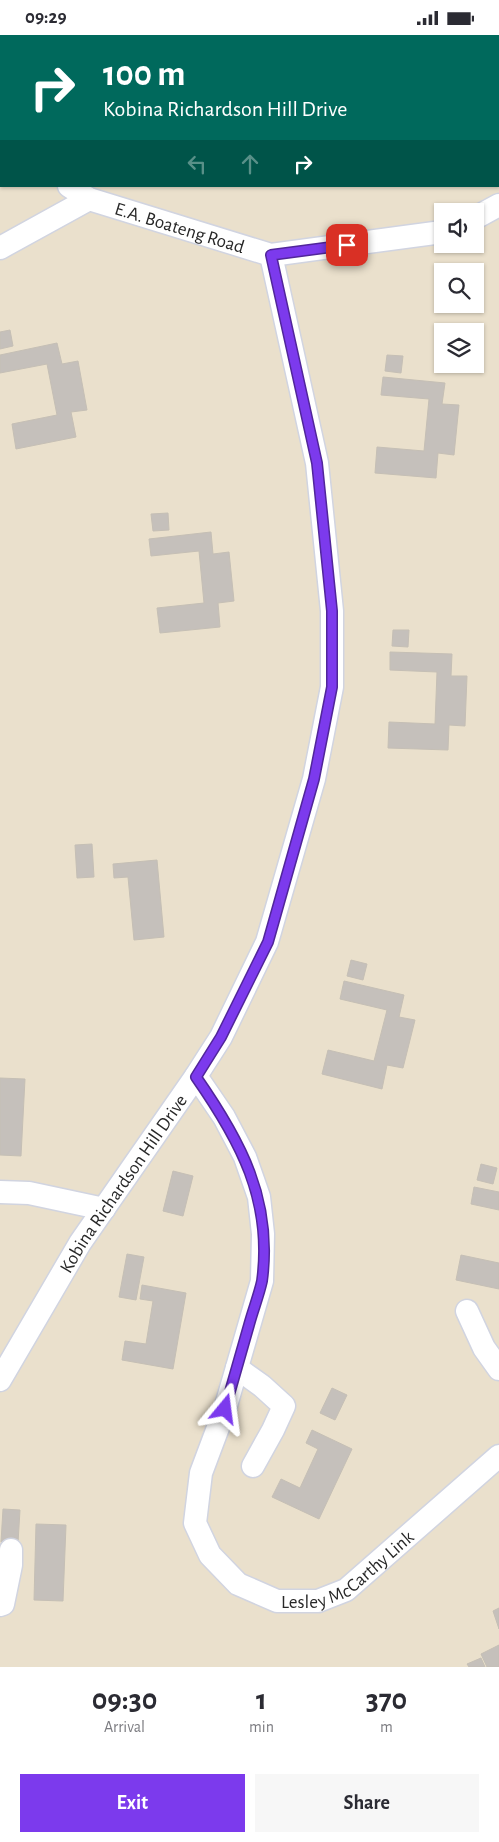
<!DOCTYPE html>
<html lang="en">
<head>
<meta charset="utf-8">
<style>
  body { margin:0; font-family:"Alegreya Sans",sans-serif; background:#f7f7f7; color:#2b2b33; height:100vh; display:flex; flex-direction:column; font-size:19px; white-space:nowrap }
  * { box-sizing:border-box; margin:0 }
  p { font-size:16px; color:#7c7c81 }
  .icon { flex:none; width:28px; height:28px; fill:none; stroke:currentColor; stroke-width:2; stroke-linecap:round; stroke-linejoin:round }
  .map { position:relative; height:1632px; overflow:hidden }
  .details { display:flex; flex-direction:column; background:#fff; flex:1 }
  .details>* { flex:none }
  .top-card { position:absolute; left:0px; top:0px; width:500px; height:152px; box-shadow:0 1px 4px #0004; background:#00695c; color:#fff; overflow:hidden }
  .tools { position:absolute; left:434px; top:168px; display:grid; gap:10px }
  .tools a { display:grid; place-items:center; width:50px; height:50px; border-radius:0px; background:#fff; box-shadow:0 1px 4px #0004; font-size:25px }
  .pin { position:absolute; display:grid; place-items:center; width:42px; height:42px; color:#fff; margin:-21px; border-radius:10px; box-shadow:0 2px 8px #0006 }
  .me { position:absolute; width:55px; margin:-28px; rotate:16deg; stroke-linejoin:round; filter:drop-shadow(0 0 4px #0008) }
  .turn { display:flex; align-items:center; gap:18px; height:105px; padding:0 20px; font-size:22px }
  .turn .icon { width:65px; height:65px; stroke-width:2.5 }
  .turn b { display:block; font-size:35px; line-height:42px }
  .lanes { display:flex; align-items:center; height:48px; padding:0 20px; background:#0003; justify-content:center; gap:25px; direction:ltr }
  .lanes .off { opacity:.35 }
  .eta { display:flex; justify-content:space-evenly; align-items:center; height:85px; text-align:center }
  .eta b { font-size:30px; font-weight:700; line-height:35px }
  .cta { display:flex; gap:10px; margin-top:auto; padding:10px 20px }
  .cta a { flex:1; height:58px; border-radius:0px; background:#7c3aed; color:#fff; font-size:20px; font-weight:700; line-height:58px; text-align:center }
  .cta a+a { background:#f7f7f7; color:#2b2b33 }
  .status { display:flex; justify-content:space-between; align-items:center; height:35px; padding:0 25px; background:#fff; direction:ltr }
  .status svg { height:14px; fill:currentColor }
  .map>svg:first-child { display:block }
  .education { fill:#eae0cc; fill-rule:evenodd }
  .building { fill:#c5c0bb; stroke:#c5bfb5 }
  .lines { fill:none; stroke-linecap:round; stroke-linejoin:round }
  .minor-casing { stroke:#d1d4e0; stroke-width:25 }
  .minor { stroke:#fff; stroke-width:22 }
  .route-casing { stroke:#51269a; stroke-width:12 }
  .route { stroke:#7c3aed; stroke-width:9 }
  .labels { text-anchor:middle; stroke-width:4.5; stroke-linejoin:round; paint-order:stroke }
  .street-label { font-size:19px; fill:#282828; stroke:#fff }
</style>
</head>
<body>
<div class="status"><b>09:29</b><svg viewBox="0 0 49 12"><path d="M0 12V9h3v3zM5 12V6h3v6zM10 12V3h3v9zM15 12V0h3v12zM26 1h20v11H26zM47 4h2v5h-2z"/></svg></div>
<div class="map">
<svg width="499" height="1632" viewBox="0 0 499 1632">
  <rect width="100%" height="100%" fill="#eae3db"/>
  <path class="education" d="M0,0H499V1632H0ZM1,1H499V151H1ZM442,176H475V209H442ZM442,236H475V269H442ZM442,296H475V329H442Z"/>
  <g class="building">
    <path d="M302,0H350L349,1Z"/>
    <path d="M441,0H499V4V1Z"/>
    <path d="M10,295L13,311L0,314V297Z"/>
    <path d="M57,308L62,329L78,326L87,375L71,377L76,402L16,414L12,389L57,380L47,329L0,338V320Z"/>
    <path d="M387,320L403,321L401,338L385,336Z"/>
    <path d="M383,342L445,348L442,369L459,370L454,420L438,418L436,443L375,438L377,412L424,416L429,364L381,360Z"/>
    <path d="M168,478L169,495L153,496L151,479Z"/>
    <path d="M211,497L213,519L229,517L234,566L218,568L220,592L160,598L157,573L204,568L199,516L151,521L149,504Z"/>
    <path d="M393,595H409L408,612L392,611Z"/>
    <path d="M390,617L452,619L451,641H467L465,691L449,690L448,715L388,713L389,687L435,689L437,637L390,635Z"/>
    <path d="M92,809L94,842L77,843L75,810Z"/>
    <path d="M157,825L164,902L134,905L128,842L114,843L113,829Z"/>
    <path d="M351,925L367,929L363,945L347,941Z"/>
    <path d="M344,946L404,960L399,982L415,985L403,1033L387,1030L382,1054L322,1039L328,1015L374,1026L387,975L340,964Z"/>
    <path d="M0,1043L25,1044L21,1121L0,1120Z"/>
    <path d="M481,1129L497,1133L493,1149L477,1145Z"/>
    <path d="M173,1136L193,1141L183,1181L163,1176Z"/>
    <path d="M474,1152L499,1157V1175L471,1169Z"/>
    <path d="M127,1219L144,1222L136,1265L119,1262Z"/>
    <path d="M461,1220L499,1228V1254L456,1245Z"/>
    <path d="M142,1250L186,1258L173,1334L122,1325L125,1306L146,1309L153,1266L140,1264Z"/>
    <path d="M332,1353L347,1360L335,1385L320,1378Z"/>
    <path d="M312,1395L352,1414L319,1484L272,1462L281,1444L300,1453L318,1414L306,1408Z"/>
    <path d="M3,1474L20,1475L18,1508L1,1507Z"/>
    <path d="M36,1489L66,1490L63,1566L34,1565Z"/>
    <path d="M499,1573V1594L493,1576Z"/>
    <path d="M499,1610V1632H487L481,1619Z"/>
    <path d="M481,1623L485,1632H469L467,1629Z"/>
  </g>
  <g class="lines">
    <g class="minor-casing">
      <g id="minor">
        <path d="M0,107L1,108"/>
        <path id="s1" d="M69,151L89,164L271,220L442,197"/>
        <path d="M475,183L499,170"/>
        <path d="M0,213L89,164"/>
        <path id="s2" d="M196,1041L224,1082L245,1122L259,1162L263,1199L262,1246L225,1374L201,1438L195,1488L210,1520L238,1549L277,1566H318L346,1555L499,1421"/>
        <path d="M0,1157L29,1158L104,1174"/>
        <path d="M467,1276L484,1313L499,1334"/>
        <path d="M237,1333L262,1351L284,1371L273,1395L253,1431"/>
        <path id="s3" d="M0,1345L80,1208L196,1041L221,1002L267,907L314,744L332,652V576L317,428L271,220"/>
        <path d="M0,1570L3,1569L11,1530V1515"/>
      </g>
    </g>
    <use href="#minor" class="minor"/>
  </g>
  <g class="lines">
    <g class="route-casing">
      <path id="route" d="M225,1374C233,1346 241,1318 249,1290C253,1275 259,1260 262,1246C273,1165 240,1105 196,1042L221,1002L268,907L314,744L332,652V576L317,428L271,220L347,210"/>
    </g>
    <use href="#route" class="route"/>
  </g>
  <g class="labels">
    <g class="street-label">
      <text dy="7" stroke="none"><textPath href="#s1" startOffset="119">E.A. Boateng Road</textPath></text>
      <text dy="7" stroke="none"><textPath href="#s3" startOffset="232">Kobina Richardson Hill Drive</textPath></text>
      <text dy="7" stroke="none"><textPath href="#s2" startOffset="672">Lesley McCarthy Link</textPath></text>
    </g>
  </g>
</svg>
<div class="tools">
<a><svg class="icon" aria-label="sound" viewBox="0 0 24 24"><path d="M4 9h4l5-4v14l-5-4H4zM17 9q2 3 0 6"/></svg></a>
<a><svg class="icon" aria-label="search" viewBox="0 0 24 24"><circle cx="10" cy="10" r="6"/><path d="M15 15l6 6"/></svg></a>
<a><svg class="icon" aria-label="layers" viewBox="0 0 24 24"><path d="M12 4l9 5-9 5-9-5zM3 14l9 5 9-5"/></svg></a>
</div>
<div class="pin" style="left:347px;top:210px;background:#d93025"><svg class="icon" aria-label="arrive" viewBox="0 0 24 24"><path d="M6 21V4h12l-3 4 3 4H6"/></svg></div>
<svg class="me" style="left:225px;top:1374px" viewBox="-20 -20 40 40"><path d="M0-17L14 15 0 8-14 15z" fill="#7c3aed" stroke="#fff" stroke-width="4"/></svg>
<div class="top-card">
<div class="turn"><svg class="icon" aria-label="right" viewBox="0 0 24 24"><path d="M7 20v-9h11M14 6l5 5-5 5"/></svg><div><b>100 m</b>Kobina Richardson Hill Drive</div></div>
<div class="lanes"><svg class="icon off" aria-label="left" viewBox="0 0 24 24"><path d="M17 20v-9H6M10 6l-5 5 5 5"/></svg><svg class="icon off" aria-label="ahead" viewBox="0 0 24 24"><path d="M12 20V5M6 11l6-6 6 6"/></svg><svg class="icon" aria-label="right" viewBox="0 0 24 24"><path d="M7 20v-9h11M14 6l5 5-5 5"/></svg></div>
</div>
</div>
<section class="details">
<div class="eta">
<div><b>09:30</b><p>Arrival</p></div>
<div><b>1</b><p>min</p></div>
<div><b>370</b><p>m</p></div>
</div>
<div class="cta"><a>Exit</a><a>Share</a></div>
</section>
</body>
</html>
